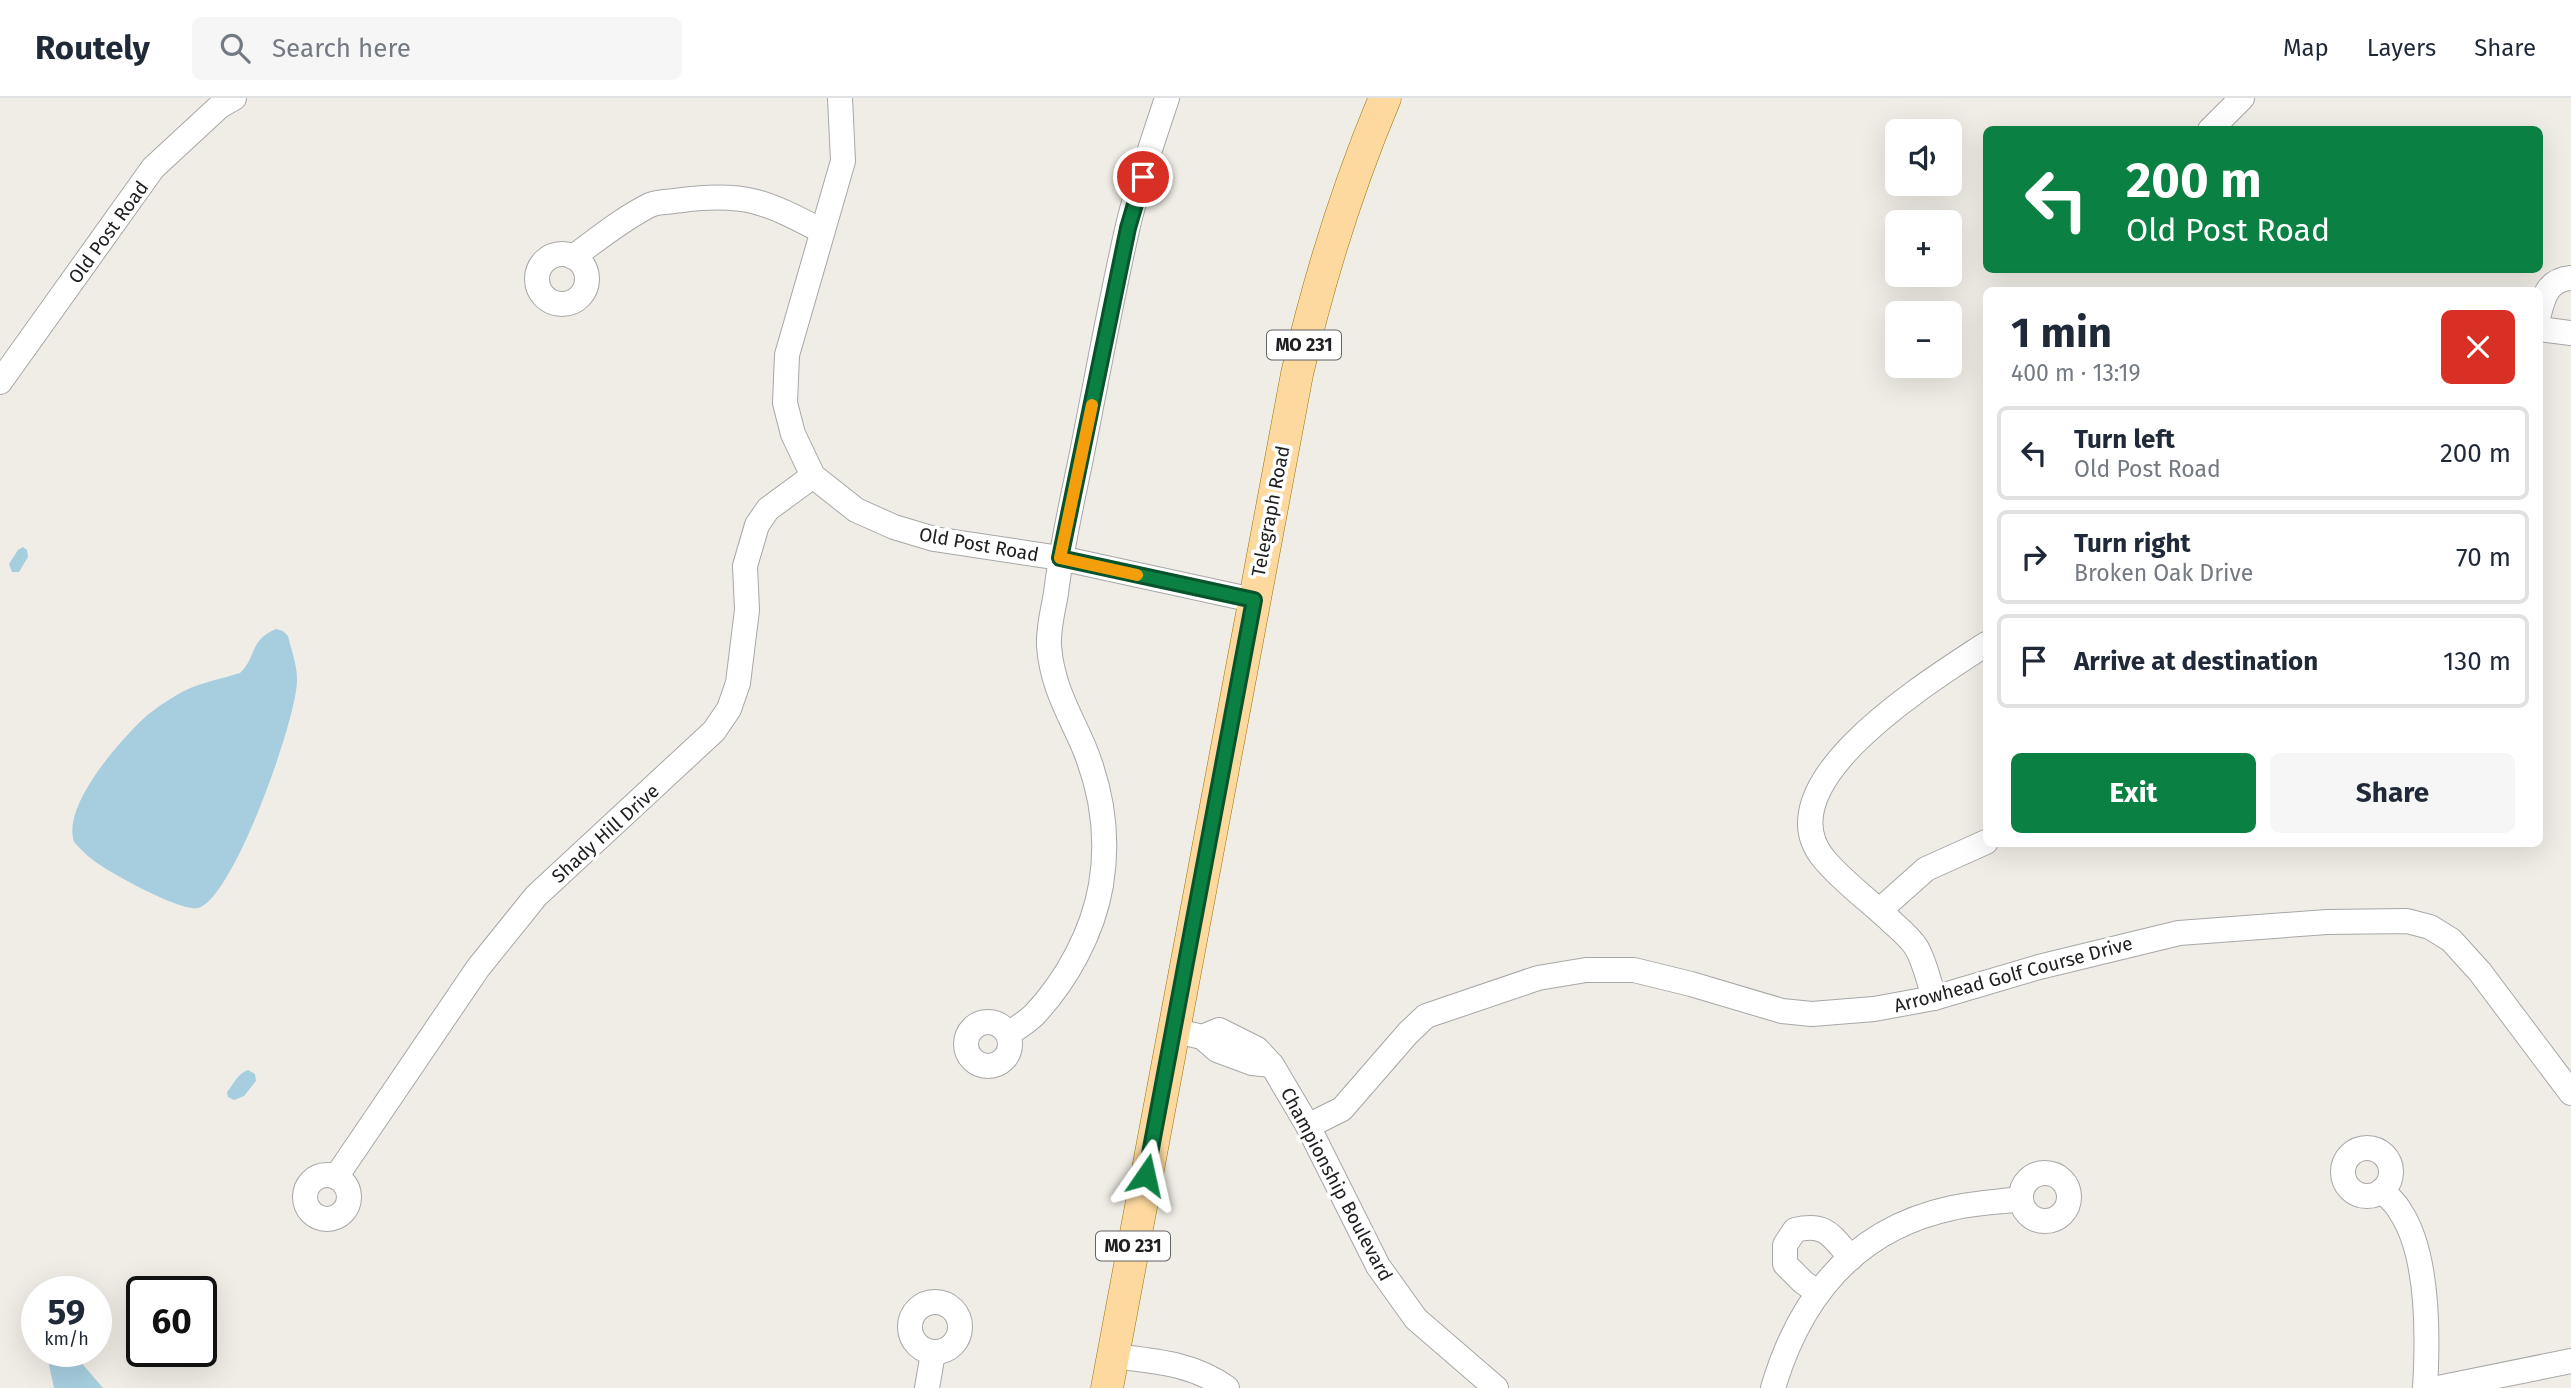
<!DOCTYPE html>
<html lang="en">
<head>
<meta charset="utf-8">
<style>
  body { margin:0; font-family:"Fira Sans",sans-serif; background:#f6f6f7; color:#1f2937; height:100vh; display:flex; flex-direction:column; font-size:26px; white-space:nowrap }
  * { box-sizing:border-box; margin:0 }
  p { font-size:23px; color:#747a83 }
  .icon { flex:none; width:38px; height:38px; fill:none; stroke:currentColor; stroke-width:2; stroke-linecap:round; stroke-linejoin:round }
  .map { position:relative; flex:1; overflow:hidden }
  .details { position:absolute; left:1983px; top:189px; width:560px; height:560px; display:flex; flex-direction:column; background:#fff; border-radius:10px; box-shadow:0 7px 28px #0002 }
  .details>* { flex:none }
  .banner { position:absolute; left:1983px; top:28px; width:560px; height:147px; border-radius:10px; box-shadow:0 7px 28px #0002; background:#0b8043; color:#fff; overflow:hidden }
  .controls { position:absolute; left:1885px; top:21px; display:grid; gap:14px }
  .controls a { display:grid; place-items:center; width:77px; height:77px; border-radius:10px; background:#fff; box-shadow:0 7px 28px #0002; font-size:35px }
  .speed { position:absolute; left:21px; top:1178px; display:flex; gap:14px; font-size:35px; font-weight:700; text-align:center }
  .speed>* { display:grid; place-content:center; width:91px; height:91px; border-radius:50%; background:#fff; box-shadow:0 7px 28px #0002; line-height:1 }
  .speed small { font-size:18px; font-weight:400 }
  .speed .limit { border:4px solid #111; border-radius:10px; background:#fff; color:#111 }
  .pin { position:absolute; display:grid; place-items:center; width:60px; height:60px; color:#fff; margin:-30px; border:4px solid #fff; border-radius:50%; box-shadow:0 2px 7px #0007 }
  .me { position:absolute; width:77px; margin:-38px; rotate:11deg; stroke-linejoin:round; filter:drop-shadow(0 0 5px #0008) }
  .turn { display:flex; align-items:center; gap:24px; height:147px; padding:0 28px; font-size:32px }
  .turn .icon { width:91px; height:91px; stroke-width:2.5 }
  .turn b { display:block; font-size:49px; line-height:60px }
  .round { display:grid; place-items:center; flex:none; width:74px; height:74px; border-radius:10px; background:#f6f6f7 }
  .head { display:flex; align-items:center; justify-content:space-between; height:119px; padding:0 28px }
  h1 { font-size:42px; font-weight:700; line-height:52px }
  .primary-button { display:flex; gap:14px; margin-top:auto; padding:14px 28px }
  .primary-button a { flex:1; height:80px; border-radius:10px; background:#0b8043; color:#fff; font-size:28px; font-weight:700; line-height:80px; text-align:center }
  .primary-button a+a { background:#f6f6f7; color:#1f2937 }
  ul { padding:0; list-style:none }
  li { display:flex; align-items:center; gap:21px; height:94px; margin:0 14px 10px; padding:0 14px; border:4px solid #e0e1e3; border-radius:10px }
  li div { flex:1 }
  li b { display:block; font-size:26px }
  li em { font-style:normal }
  header { display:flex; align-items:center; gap:42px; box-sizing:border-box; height:98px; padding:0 35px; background:#fff; border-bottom:2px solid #e0e1e3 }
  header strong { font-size:33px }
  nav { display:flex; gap:38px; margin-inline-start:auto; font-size:24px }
  .search { width:490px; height:63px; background:#f6f6f7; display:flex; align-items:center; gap:18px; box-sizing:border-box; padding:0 24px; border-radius:10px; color:#747a83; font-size:26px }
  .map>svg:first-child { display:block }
  .water { fill:#a6cede }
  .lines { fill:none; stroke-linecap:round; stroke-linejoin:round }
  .minor-casing { stroke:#a7a7a7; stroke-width:26 }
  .major-casing { stroke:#9b7000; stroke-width:33 }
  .minor { stroke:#fff; stroke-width:24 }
  .major { stroke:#fdd99f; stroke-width:32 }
  .route-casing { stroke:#07532c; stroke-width:18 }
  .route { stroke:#0b8043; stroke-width:12 }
  .slow { stroke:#f59e0b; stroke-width:12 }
  .labels { text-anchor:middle; stroke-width:7; stroke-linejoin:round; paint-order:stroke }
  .shield { fill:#fff; stroke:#636363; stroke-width:2 }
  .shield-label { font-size:18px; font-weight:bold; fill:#202020 }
  .street-label { font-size:19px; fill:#202020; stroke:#fff }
</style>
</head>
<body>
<header>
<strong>Routely</strong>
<div class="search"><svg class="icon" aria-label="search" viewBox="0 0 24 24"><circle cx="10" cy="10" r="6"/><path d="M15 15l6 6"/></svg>Search here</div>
<nav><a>Map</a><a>Layers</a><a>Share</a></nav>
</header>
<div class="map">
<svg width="2571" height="1290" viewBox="0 0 2571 1290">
  <rect width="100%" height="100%" fill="#f0ede6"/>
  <g class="water">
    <path d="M23,449L27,452L28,459L19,474H12L9,466L18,452Z"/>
    <path d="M276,531L283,533L288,538C291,551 297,567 297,580C299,616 233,802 198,810C181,814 108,774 93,762C86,757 80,750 74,744C62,708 118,645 143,621C155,610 174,598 188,591C204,584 224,580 240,575C257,559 249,542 276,531Z"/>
    <path d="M248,972L255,976L256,983L244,998L234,1002L228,999L227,994C234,986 237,976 248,972Z"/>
    <path d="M57,1254L78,1261L103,1290H54L49,1267Z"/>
  </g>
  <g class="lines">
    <g class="minor-casing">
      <g id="minor">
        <path d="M840,0L843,63L787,257L785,305L793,336L813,378L856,412L894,429L934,441L1060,460L1253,502"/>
        <path d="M2210,32L2242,0"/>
        <circle cx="562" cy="181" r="25"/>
        <path d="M573,159C598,141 622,121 650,107C659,103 672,104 682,102C746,94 766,104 822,133"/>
        <path d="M2539,216C2544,196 2549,182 2571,180"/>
        <path d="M2539,231L2571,235"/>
        <path d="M0,284L153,70L220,8L234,0"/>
        <path d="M1880,812L1926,771L1986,744"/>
        <path d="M1934,900C1929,884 1925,864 1916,849C1911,841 1902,833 1894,826C1871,804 1844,785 1824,761C1760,685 1935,580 1986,546"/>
        <circle cx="988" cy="946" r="22"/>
        <path d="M1173,932L1202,939L1217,952L1252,965L1272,967L1308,1028L1378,1168L1416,1221L1496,1290"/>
        <path d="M1008,936C1017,930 1027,924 1034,917C1067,882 1093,834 1101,787C1109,739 1102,692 1083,647C1068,613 1052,587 1049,548C1048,530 1053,513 1056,495C1061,453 1070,412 1079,370C1095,291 1109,211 1127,132C1137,87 1153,43 1167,0"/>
        <path d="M1202,939L1219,932L1257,951L1269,964"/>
        <path d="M1308,1028L1342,1011L1408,935L1426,918L1538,880L1586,872H1634L1691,886L1782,913L1812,916L1874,911L1934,900L2039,869L2179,835L2327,824L2407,823L2430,829L2451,842L2480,874L2571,995"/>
        <circle cx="2367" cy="1074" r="24"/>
        <circle cx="2045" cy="1099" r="24"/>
        <circle cx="327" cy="1099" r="22"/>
        <path d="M336,1079L478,870L536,798L714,633L729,611L738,585L747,512L745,468L757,427L768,411L813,378"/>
        <path d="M2382,1092C2388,1099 2396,1105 2400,1113C2429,1156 2428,1240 2425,1290"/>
        <path d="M1817,1194L1803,1184L1785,1166V1147L1795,1132C1827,1124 1832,1139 1851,1160"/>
        <circle cx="935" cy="1229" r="25"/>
        <path d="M1113,1258C1154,1263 1192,1265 1227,1290"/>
        <path d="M927,1290L933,1255"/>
        <path d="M1773,1290C1800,1199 1854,1131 1952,1110C1974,1105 1998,1104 2020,1101"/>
        <path d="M2438,1290L2571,1263"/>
      </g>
    </g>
    <g class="major-casing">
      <path id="major" d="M1107,1290L1297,276C1319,181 1347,90 1385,0"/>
    </g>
    <use href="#minor" class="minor"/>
    <use href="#major" class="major"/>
  </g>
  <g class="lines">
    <g class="route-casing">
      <path id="route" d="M1143,79L1128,130L1060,460L1254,502L1146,1077"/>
    </g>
    <use href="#route" class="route"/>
    <path class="slow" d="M1092,307L1060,460L1137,477"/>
  </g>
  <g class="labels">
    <g class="shield">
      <rect x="1267" y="232.5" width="74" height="29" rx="5"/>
      <rect x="1096" y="1133.5" width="74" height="29" rx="5"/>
    </g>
    <g class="shield-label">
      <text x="1304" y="253">MO 231</text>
      <text x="1133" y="1154">MO 231</text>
    </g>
    <g class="street-label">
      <text transform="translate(108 134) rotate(-54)" y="7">Old Post Road</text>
      <text transform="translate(1270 413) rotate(-79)" y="7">Telegraph Road</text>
      <text transform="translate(979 446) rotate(10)" y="7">Old Post Road</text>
      <text transform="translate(605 735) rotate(-42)" y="7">Shady Hill Drive</text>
      <text transform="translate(2013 876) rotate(-15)" y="7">Arrowhead Golf Course Drive</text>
      <text transform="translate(1337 1086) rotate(62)" y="7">Championship Boulevard</text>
    </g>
  </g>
</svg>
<div class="controls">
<a><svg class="icon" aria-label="sound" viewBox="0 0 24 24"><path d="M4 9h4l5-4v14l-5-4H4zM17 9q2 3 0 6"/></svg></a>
<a>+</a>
<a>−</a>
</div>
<div class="speed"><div>59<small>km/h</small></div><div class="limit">60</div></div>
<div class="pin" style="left:1143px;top:79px;background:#d93025"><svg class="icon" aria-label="arrive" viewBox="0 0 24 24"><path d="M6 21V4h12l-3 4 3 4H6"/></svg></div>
<svg class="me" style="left:1146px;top:1077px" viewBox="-20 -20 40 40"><path d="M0-17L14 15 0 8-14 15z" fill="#0b8043" stroke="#fff" stroke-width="4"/></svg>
<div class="banner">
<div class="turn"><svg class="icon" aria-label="left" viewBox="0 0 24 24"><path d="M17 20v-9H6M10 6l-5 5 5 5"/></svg><div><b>200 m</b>Old Post Road</div></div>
</div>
<section class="details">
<div class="head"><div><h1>1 min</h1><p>400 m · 13:19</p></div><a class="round" style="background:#d93025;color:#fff"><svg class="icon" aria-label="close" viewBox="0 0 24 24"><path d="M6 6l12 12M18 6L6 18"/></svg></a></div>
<ul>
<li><svg class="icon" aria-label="left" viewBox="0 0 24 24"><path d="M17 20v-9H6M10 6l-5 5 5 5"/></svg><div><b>Turn left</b><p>Old Post Road</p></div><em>200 m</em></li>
<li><svg class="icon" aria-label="right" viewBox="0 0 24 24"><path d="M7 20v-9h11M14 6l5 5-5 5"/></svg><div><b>Turn right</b><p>Broken Oak Drive</p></div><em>70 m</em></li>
<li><svg class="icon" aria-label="arrive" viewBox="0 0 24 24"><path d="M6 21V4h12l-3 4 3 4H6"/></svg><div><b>Arrive at destination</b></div><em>130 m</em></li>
</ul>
<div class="primary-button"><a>Exit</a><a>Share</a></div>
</section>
</div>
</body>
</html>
